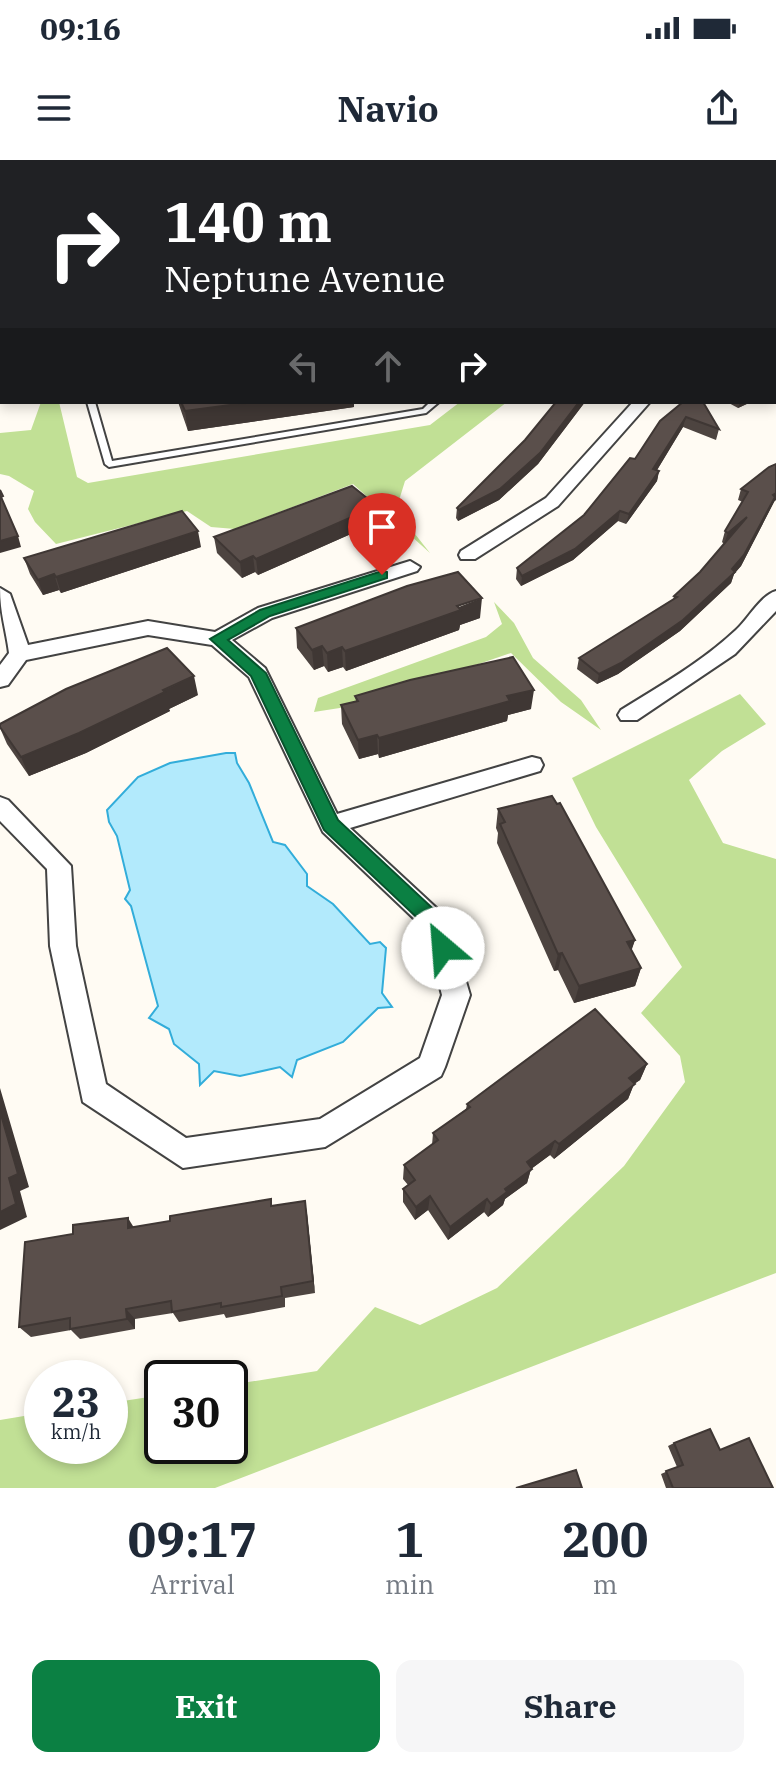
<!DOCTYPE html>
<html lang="en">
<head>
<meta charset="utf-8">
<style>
  body { margin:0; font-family:"IBM Plex Serif",serif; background:#f6f6f7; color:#1f2937; height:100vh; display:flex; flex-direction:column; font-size:30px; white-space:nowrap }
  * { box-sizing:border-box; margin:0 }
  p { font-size:26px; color:#747a83 }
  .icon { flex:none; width:44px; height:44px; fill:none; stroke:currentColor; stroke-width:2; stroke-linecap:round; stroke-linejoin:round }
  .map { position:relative; height:1328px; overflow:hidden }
  .sheet { display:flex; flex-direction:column; background:#fff; flex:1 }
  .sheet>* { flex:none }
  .hud { position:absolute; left:0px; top:0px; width:776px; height:244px; box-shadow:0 4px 12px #0003; background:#202124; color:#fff; overflow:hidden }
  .speed { position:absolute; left:24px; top:1200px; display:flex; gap:16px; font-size:40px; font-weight:700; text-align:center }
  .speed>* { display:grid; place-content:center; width:104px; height:104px; border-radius:50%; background:#fff; box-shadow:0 4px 12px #0003; line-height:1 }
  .speed small { font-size:20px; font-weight:400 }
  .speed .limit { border:4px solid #111; border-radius:12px; background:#fff; color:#111 }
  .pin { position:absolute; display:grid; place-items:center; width:68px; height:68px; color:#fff; margin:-82px -34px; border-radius:50% 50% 50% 0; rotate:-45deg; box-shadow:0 0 8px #0007 }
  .pin .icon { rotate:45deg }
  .me { position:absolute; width:88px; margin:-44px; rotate:333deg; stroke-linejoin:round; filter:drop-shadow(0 0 6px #0008) }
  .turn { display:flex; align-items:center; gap:28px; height:168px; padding:0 32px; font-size:36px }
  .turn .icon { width:104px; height:104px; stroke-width:2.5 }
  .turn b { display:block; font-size:56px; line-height:68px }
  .lanes { display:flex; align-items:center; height:76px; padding:0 32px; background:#0003; justify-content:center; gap:40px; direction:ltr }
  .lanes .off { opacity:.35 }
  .eta { display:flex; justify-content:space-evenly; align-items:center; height:136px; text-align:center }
  .eta b { font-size:48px; font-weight:800; line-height:56px }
  .primary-button { display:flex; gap:16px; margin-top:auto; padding:16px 32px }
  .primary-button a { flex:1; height:92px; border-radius:16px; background:#0b8043; color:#fff; font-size:32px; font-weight:800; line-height:92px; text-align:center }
  .primary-button a+a { background:#f6f6f7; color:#1f2937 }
  .status { display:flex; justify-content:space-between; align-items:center; height:56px; padding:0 40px; background:#fff; direction:ltr }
  .status svg { height:22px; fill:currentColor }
  header { display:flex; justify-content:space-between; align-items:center; height:104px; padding:0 32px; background:#fff; font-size:36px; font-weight:800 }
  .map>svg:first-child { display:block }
  .forest { fill:#c1e095 }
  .water { fill:#b2eafc; stroke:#32adda; stroke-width:2 }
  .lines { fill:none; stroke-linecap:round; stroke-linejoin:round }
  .lane-casing { stroke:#434343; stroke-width:4 }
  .street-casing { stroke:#434343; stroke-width:4 }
  .secondary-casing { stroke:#323232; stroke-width:4 }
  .primary-casing { stroke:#212121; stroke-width:4 }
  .lane { fill:#fff; fill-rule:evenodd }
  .street { fill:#fff; fill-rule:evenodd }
  .secondary { fill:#ffebae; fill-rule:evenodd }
  .primary { fill:#ffc463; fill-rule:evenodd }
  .wall { fill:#4d4440 }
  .shaded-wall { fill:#3f3734 }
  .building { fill:#5a4f4b; stroke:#3f3734; stroke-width:2 }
  .route { fill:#0b8043; stroke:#07532c; stroke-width:2 }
</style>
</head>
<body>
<div class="status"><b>09:16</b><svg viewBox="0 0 49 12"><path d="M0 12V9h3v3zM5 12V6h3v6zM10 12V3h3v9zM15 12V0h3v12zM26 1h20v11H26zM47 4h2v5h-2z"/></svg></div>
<header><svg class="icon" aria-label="menu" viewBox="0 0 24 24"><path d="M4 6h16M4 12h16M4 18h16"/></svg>Navio<svg class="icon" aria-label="share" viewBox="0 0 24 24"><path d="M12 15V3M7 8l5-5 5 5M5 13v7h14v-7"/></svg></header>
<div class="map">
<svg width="776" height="1328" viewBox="0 0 776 1328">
  <rect width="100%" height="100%" fill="#fffbf3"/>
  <g class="forest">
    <path d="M41,242H59L77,317L88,323L430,265L460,242H507L405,321L396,350L430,393L353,324L235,369L211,367L187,351L56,384L35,362L28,349L34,331L9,316L0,314V273L31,270Z"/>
    <path d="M494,442L514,463L533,498L581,540L601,570L561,542L511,493L359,545L314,552L318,538L486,477L502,464Z"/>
    <path d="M740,534L766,564L722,591L689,620L723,683L776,699V1113L215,1328H0V1260L42,1253V1286H110V1243L162,1235V1286H230V1225L317,1211L375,1147L420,1165L497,1128L624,1006L685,922L680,896L641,853L682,807L596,667L572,618Z"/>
  </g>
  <path class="water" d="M226,593H235L237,603L249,623L273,682L285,685L307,714V726L333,744L370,784L380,782L386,788L382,833L392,847L378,848L343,882L297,900L292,917L280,907L240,916L214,911L200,925L199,904L174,884L169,869L149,858L158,846L131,746L125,739L130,730L117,676L109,662L107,650L138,617L170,603Z"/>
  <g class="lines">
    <g class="lane-casing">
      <g id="lane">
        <path d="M40,0H58L52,2H34Z"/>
        <path d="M270,0H276L277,2H271Z"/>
        <path d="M373,0H379L380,2H374Z"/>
        <path d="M406,0H412L414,2H408Z"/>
        <path d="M624,0H630L629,2H623Z"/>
        <rect x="639" y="0" width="6" height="2"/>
        <rect x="0" y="7" width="2" height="4"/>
        <path d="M87,242H95L112,301L423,249L430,242H439L426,253L109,307L105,304Z"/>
      </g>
    </g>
    <g class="street-casing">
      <g id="street">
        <rect x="774" y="190" width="2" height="10"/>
        <path d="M633,242H650L558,346L475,399H461L459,395L461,391L546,338Z"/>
        <path d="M410,401L420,407L417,411L272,458L232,480L265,508L337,654L532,597L540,599L543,605L540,611L350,668L445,756L449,764L470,835L445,907L441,916L325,987L183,1008L83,942L50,786L47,709L0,661V637L8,640L71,706L76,786L106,924L186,978L320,959L420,898L442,835L425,769L323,672L249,517L212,485L148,475L26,500L8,525L0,527V505L9,493C6,469 0,454 0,428L10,434L28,485L148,461L215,472L258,448Z"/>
        <path d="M776,431V451L735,494L637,560H621L618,555L621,550C661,525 702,502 736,470C748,459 761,435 776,431Z"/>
      </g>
    </g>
    <g class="secondary-casing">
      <g id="secondary">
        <rect x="774" y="88" width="2" height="12"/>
        <rect x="0" y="201" width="2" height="12"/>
      </g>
    </g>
    <g class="primary-casing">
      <g id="primary">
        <path d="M711,0H752L753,2H712Z"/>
        <path d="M768,0H776V9L774,2H766Z"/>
      </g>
    </g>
    <use href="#lane" class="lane"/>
    <use href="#street" class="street"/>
    <use href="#secondary" class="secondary"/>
    <use href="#primary" class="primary"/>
  </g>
  <g class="wall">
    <path d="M0,32H2V184L0,183Z"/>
    <path d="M178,242H362L354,243V247L188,271Z"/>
    <path d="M556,242H585L538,304L499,340L458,361L456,358L457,348L525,280Z"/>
    <path d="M683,242L719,269L716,280L683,267L657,310L659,311L657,321L626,364L618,361L573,400L521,426L516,419L517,408L584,355L635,299Z"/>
    <path d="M727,242H751L738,248Z"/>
    <path d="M741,329L774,342L741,406L734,414L731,423L680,471L618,514L597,524L577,509L579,498L673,440L674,436L700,412L724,384L722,382L725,371L743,342L738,340Z"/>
    <path d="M377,346L378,362L258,415L255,412L242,418L217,393L214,377Z"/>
    <path d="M201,387L61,433L59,430L43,435L30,414L24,398Z"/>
    <path d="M480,458L460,465L459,470L346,511L343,507L328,512L324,506L314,510L297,488L296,468Z"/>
    <path d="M198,535L169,549L170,551L86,593L29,616L7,584L0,568V564Z"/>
    <path d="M355,536L531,549L508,555L507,561L379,598L378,594L359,599L342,564L341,545L356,541Z"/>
    <path d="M498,649L635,780L631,790L641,808L635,826L574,843L558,810L554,811L497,683L498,673L496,668Z"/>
    <path d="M647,904L640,920L634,924L628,939L554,999L550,995L531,1009L527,1023L505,1039L503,1045L488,1057L484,1052L448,1080L428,1050L415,1060L403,1042V1029L408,1025L403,1019L404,1005L432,985L433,973L466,949L467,944Z"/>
    <path d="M273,1046L307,1054L315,1133L285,1138V1147L226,1158L224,1154L179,1162L173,1153L135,1159V1169L80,1179L71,1170L31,1177L19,1167L134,1067Z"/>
    <path d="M674,1283L720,1290L773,1328H666L661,1314L677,1307L668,1286Z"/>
  </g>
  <g class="shaded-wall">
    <path d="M253,242H362L354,243V247L188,271L185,251Z"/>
    <path d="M579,242H585L538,304L499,340L458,361L459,350Z"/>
    <path d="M740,242H751L738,248Z"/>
    <path d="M686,257L683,267L651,320L653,309Z"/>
    <path d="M659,311L657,321L626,364L629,354Z"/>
    <path d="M776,333V340L774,342L741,406L734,414L731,423L680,471L618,514L597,524L599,514L732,409L773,335Z"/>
    <path d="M377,346L378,362L258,415L256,399Z"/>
    <path d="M620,351L618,361L573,400L521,426L522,416Z"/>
    <path d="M747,357L724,384L728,373Z"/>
    <path d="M198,371L201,387L61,433L56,417Z"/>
    <path d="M18,376L21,387L0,393V381Z"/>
    <path d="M253,396L255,412L242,418L240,402Z"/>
    <path d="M54,414L59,430L43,435L38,420Z"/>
    <path d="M482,438L480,458L460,465L459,470L346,511L345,491Z"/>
    <path d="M322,486L324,506L314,510L312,490Z"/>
    <path d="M342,487L343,507L328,512L327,493Z"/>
    <path d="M194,516L198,535L169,549L170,551L86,593L29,616L21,597Z"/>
    <path d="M534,530L531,549L508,555L507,561L379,598V578L507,536Z"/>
    <path d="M377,575L378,594L359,599L358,580Z"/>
    <path d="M635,780L629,798L627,782Z"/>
    <path d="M562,793L558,810L554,811L558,794Z"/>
    <path d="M641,808L635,826L574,843L579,826Z"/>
    <path d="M647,904L640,920L634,924L628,939L554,999L559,984L629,918Z"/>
    <path d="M0,928L29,1027L20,1031L27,1057L0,1070V1052L9,1018L0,951Z"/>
    <path d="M555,981L550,995L531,1009L527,1023L505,1039L503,1045L488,1057L491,1044L527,1002Z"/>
    <path d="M430,1036L428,1050L415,1060L416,1047Z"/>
    <path d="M487,1039L484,1052L448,1080L450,1067Z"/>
    <path d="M305,1041L307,1054L315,1133L313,1121Z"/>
    <path d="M128,1058L136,1071L128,1068Z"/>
    <path d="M126,1149L135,1159V1169L127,1159Z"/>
  </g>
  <g class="building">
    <path d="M132,0H160L161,2H112Z"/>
    <path d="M0,32H2V167L0,166Z"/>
    <path d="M774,206H776V222L774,223Z"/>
    <path d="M181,242H253L185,251Z"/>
    <path d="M556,242H579L540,293L500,329L459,350L457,348L525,280Z"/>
    <path d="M683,242H703L719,269L686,257L653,309L659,311L629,354L620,351L575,389L522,416L517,408L584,355L630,298L635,299L660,261Z"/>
    <path d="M776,304V333L773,335L775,337L744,395L732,409L735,412L683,460L621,503L599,514L579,498L677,437L674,436L700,412L747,357L728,373L725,371L748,332L741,329L769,307Z"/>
    <path d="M352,326L377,346L256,399L253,396L240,402L214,377Z"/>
    <path d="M0,330L3,336L1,337L18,376L0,381Z"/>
    <path d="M182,351L198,371L56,417L54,414L38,420L24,398Z"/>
    <path d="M458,412L482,438L457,446L461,450L345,491L342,487L327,493L322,486L312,490L296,468L407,426Z"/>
    <path d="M167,488L194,516L163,530L165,532L79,573L21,597L0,567V564L66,529Z"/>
    <path d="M513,497L534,530L507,536L510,541L379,578L377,575L358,580L341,545L358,541L355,536L410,520Z"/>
    <path d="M552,636L557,644L560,643L635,780L627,782L641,808L579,826L562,793L558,794L500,664L505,662L498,649Z"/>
    <path d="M595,849L647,904L629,918L635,924L559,984L555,981L527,1002L532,1009L505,1029L507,1032L491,1044L487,1039L450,1067L430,1036L416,1047L403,1029L415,1020L404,1005L438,980L433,973L470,947L467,944Z"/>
    <path d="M0,951L18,1014L9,1018L16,1044L0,1052Z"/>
    <path d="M271,1039V1046L305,1041L313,1121L281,1127L282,1136L221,1147V1143L172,1152L171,1141L126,1149L127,1159L70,1169V1158L19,1167L25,1082L73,1074V1065L128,1058V1068L170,1061V1056Z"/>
    <path d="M710,1269L720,1290L749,1278L773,1328H673L666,1311L683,1305L674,1283Z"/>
    <path d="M576,1310L582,1328H516Z"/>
  </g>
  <path class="route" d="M382,411L387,412V418L270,456L228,480L266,513L338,660L443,758L453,788L450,794L443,796L436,794L428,768L324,670L251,516L210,479L260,450Z"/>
</svg>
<div class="speed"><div>23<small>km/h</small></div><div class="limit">30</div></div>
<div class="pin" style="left:382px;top:415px;background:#d93025"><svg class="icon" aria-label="arrive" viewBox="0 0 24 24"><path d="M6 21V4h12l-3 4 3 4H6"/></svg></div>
<svg class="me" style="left:443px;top:788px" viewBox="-20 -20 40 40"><circle r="19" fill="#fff"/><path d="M0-13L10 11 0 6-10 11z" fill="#0b8043"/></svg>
<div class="hud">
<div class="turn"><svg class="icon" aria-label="right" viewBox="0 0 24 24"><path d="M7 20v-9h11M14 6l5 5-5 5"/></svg><div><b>140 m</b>Neptune Avenue</div></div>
<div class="lanes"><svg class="icon off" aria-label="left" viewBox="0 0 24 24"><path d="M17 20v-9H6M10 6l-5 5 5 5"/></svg><svg class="icon off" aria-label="ahead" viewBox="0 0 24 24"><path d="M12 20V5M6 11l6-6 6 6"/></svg><svg class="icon" aria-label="right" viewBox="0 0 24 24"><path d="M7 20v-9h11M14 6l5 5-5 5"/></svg></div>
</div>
</div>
<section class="sheet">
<div class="eta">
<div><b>09:17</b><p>Arrival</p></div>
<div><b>1</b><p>min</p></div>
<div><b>200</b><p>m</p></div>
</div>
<div class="primary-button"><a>Exit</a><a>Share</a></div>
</section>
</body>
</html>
